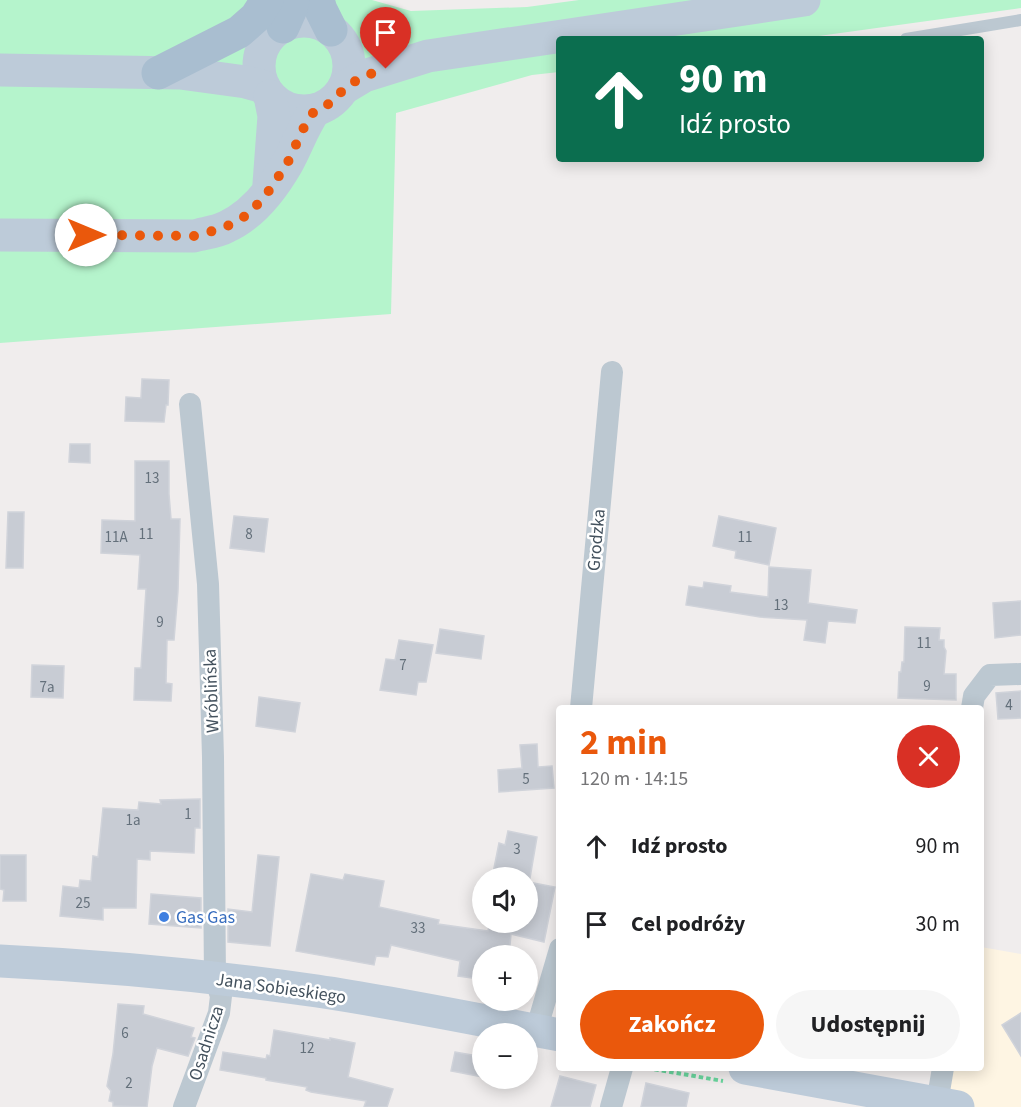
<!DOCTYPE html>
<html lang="pl">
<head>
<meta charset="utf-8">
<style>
  body { margin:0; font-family:"Source Sans 3",sans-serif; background:#f6f6f6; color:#202124; height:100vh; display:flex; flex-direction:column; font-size:22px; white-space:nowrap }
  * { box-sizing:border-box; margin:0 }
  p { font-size:20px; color:#757577 }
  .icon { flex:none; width:33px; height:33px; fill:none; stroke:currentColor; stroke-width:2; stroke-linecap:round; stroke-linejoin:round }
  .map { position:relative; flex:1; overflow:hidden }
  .panel { position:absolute; left:556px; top:705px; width:428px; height:366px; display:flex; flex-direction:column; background:#fff; border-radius:6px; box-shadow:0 3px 15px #0003 }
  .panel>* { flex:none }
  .top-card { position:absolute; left:556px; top:36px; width:428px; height:126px; border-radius:6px; box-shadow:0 3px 15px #0003; background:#0b6e4f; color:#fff; overflow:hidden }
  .buttons { position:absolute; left:472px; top:867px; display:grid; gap:12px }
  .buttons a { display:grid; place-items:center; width:66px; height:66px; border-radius:50%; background:#fff; box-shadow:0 3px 15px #0003; font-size:30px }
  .pin { position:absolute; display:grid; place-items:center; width:51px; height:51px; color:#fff; margin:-62px -26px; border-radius:50% 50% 50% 0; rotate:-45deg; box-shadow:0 0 6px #0007 }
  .pin .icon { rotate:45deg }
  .me { position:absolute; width:66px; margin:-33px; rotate:90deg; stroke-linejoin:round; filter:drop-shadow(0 0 4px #0008) }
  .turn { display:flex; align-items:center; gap:21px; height:126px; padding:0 24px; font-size:27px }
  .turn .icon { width:78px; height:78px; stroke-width:2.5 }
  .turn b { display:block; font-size:42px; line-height:51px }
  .round { display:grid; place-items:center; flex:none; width:63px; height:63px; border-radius:32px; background:#f6f6f6 }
  .summary { display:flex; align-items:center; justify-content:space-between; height:102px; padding:0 24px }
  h1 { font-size:36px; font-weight:700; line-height:45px; color:#ea580c }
  .cta { display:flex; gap:12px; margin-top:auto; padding:12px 24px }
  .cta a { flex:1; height:69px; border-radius:36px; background:#ea580c; color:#fff; font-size:24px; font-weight:700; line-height:69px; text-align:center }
  .cta a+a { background:#f6f6f6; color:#202124 }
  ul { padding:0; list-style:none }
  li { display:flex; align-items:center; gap:18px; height:78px; padding:0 24px }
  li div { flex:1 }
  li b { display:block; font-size:22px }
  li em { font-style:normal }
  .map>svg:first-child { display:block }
  .commercial { fill:#fef5e3 }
  .green { fill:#b5f4cc }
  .building { fill:#c8ccd4; stroke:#d0d3da; stroke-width:1.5 }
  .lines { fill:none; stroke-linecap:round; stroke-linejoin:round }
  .path { stroke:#69d59d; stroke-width:4; stroke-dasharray:4.5 3; stroke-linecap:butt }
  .lane { stroke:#bcc8d1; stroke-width:12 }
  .street { stroke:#bcc8d1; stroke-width:22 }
  .secondary { stroke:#bdcbd9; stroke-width:33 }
  .primary { stroke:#a9bed0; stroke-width:33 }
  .route { stroke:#ea580c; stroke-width:10; stroke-dasharray:0 18 }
  .shop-dot { fill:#3f7fe0; stroke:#fff; stroke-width:2 }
  .labels { text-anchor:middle; stroke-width:5; stroke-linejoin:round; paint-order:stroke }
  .number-label { font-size:15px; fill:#64707b }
  .street-label { font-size:18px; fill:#43515d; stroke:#fff }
  .shop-label { font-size:18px; fill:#366cbe; stroke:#fff; text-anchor:start }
</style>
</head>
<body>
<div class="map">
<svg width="1021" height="1107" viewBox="0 0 1021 1107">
  <rect width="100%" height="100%" fill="#f0eded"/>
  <path class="commercial" d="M981,947L1021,954V1107H958L937,1103L943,1068H981Z"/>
  <path class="green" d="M0,0H372L411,11L527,7L579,0H1021V8L797,39H560L559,72L532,75L396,113L391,314L0,343Z"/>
  <g class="building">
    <path d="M142,379L169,380L168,405H166L164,422L125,421L126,397L141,398Z"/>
    <path d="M70,444H90V463L69,462Z"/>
    <path d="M135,461H169V494L171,519H180L178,591L174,640H167L166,683L172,684L171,701L134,700L135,668H141L146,589H138L140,555L101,553L102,520L135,521Z"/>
    <path d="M8,512H24L23,568H6Z"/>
    <path d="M234,516L268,519L264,552L230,548Z"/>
    <path d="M719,516L776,528L769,565L735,558L736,551L713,546Z"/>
    <path d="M769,567L811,570L808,603L857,610L855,623L828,621L825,643L804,640L807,620L760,617L686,605L689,586L703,588L704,582L731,586L730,592L768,597Z"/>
    <path d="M1021,601V635L995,638L993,603Z"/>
    <path d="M905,627L940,628L939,640H944V647L946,651L944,674H956V700L898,698L899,672H901L902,662H904Z"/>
    <path d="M440,629L484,636L481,659L436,653Z"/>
    <path d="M399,640L433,645L426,682H418L416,695L380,690L386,659L395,660Z"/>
    <path d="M32,665L64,666L63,698L31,697Z"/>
    <path d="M1021,691V718L998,719L996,693Z"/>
    <path d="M259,697L300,703L295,732L256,726Z"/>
    <path d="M537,744L538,767L552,766L554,788L499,792L498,770L522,768L520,745Z"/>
    <path d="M200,799V828H195L194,853L150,851V860L137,859L136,908H103V920L60,916L63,886L79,888L80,880L91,881L93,856L98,857L103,808L138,810L139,802L161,804L160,800Z"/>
    <path d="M508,831L537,837L530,878H492L499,843L505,845Z"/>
    <path d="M0,855H26V901H3L4,890L0,889Z"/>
    <path d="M258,855L279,857L270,946L228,942V909L252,912Z"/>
    <path d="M311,874L343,880L345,874L384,881L379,907L439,920L438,924L488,931L490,922H528V882L555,887L544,942L511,934L509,956H483L479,979L458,976L460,961L391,945L388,957L376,956L374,965L296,951Z"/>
    <path d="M151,894L201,898V928L149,924Z"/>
    <path d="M118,1004L144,1006L143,1014L194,1028L191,1037L195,1038L188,1056L157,1048L152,1066L147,1107L113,1106V1102L109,1101L111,1091L107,1086L113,1054Z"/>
    <path d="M1021,1013V1056L1002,1025Z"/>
    <path d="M274,1030L330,1040V1038L355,1043L348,1077L393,1089L387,1107H364L366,1101L311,1092L306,1090L307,1087L266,1080V1078L220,1070L223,1052L266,1059L267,1055L270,1056Z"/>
    <path d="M455,1052L483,1057V1077L451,1071Z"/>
    <path d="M560,1076L596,1085L590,1107H551Z"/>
    <path d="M646,1083L689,1093L686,1107H641Z"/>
  </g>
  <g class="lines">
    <path class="path" d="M647,1068L723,1081"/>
    <path class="lane" d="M906,39L1021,20"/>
    <g class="street">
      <path d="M581,708L612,372"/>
      <path d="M972,708L974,696L990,675L1021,674"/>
      <path d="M536,1031L560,949"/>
      <path d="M937,1103L943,1068"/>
      <path d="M184,1107L219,1013L221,996L215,978L213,757L208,584L190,404"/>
      <path d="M611,1107L622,1068"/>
    </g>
    <g class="secondary">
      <circle cx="304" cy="66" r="45"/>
      <path d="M0,70L180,73L246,82L264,87"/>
      <path d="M344,88L364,76L428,56L804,0"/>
      <path d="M269,184L274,116L270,96"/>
      <path d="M0,235L194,236C204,233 217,232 226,227C253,215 272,190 287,164C297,146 303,127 315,110"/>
      <path d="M0,961C106,966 212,976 317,991C398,1003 479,1020 560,1035"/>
      <path d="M745,1068L958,1107"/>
    </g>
    <g class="primary">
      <path d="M318,0L321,10L331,30"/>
      <path d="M283,27L291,9L293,0"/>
      <path d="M158,73L239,32L256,17L267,0"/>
    </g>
  </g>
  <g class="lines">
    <path class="route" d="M86,235L194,236L224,228L249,214L268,192L287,164L306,123L315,110L324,107L336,99L344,88L364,76L386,69"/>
  </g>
  <circle class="shop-dot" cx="164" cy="917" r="6"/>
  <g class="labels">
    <g class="number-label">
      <text x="152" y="483">13</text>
      <text x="146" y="539">11</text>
      <text x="249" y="539">8</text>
      <text x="116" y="542">11A</text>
      <text x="745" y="542">11</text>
      <text x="781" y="610">13</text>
      <text x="160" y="627">9</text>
      <text x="924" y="648">11</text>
      <text x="403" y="670">7</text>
      <text x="927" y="691">9</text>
      <text x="47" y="692">7a</text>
      <text x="1009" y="710">4</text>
      <text x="526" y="784">5</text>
      <text x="188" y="819">1</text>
      <text x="133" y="825">1a</text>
      <text x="517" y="854">3</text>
      <text x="83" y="908">25</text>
      <text x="418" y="933">33</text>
      <text x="125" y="1038">6</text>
      <text x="307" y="1053">12</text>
      <text x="129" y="1088">2</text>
    </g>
    <g class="street-label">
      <text transform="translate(596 540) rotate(-85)" y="6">Grodzka</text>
      <text transform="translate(211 691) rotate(-92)" y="6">Wróblińska</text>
      <text transform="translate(281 988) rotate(8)" y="6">Jana Sobieskiego</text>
      <text transform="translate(206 1043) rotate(-72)" y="6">Osadnicza</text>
    </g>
    <g class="shop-label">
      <text x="176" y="923">Gas Gas</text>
    </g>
  </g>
</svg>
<div class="buttons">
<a><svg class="icon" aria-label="sound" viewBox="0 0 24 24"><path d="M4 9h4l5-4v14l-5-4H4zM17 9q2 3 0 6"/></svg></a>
<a>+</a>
<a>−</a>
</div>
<div class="pin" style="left:386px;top:69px;background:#d93025"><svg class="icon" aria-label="arrive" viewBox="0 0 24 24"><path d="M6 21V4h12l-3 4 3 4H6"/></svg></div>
<svg class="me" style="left:86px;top:235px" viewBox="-20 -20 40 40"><circle r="19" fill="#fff"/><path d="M0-13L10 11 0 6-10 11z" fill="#ea580c"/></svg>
<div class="top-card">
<div class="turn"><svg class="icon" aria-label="ahead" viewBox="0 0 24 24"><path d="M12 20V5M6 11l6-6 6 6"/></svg><div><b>90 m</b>Idź prosto</div></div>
</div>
<section class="panel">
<div class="summary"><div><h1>2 min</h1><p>120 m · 14:15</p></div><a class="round" style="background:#d93025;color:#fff"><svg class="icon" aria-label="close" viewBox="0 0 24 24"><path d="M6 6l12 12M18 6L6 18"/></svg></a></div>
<ul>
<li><svg class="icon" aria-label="ahead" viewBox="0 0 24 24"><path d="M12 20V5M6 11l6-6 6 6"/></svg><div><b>Idź prosto</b></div><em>90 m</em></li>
<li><svg class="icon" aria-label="arrive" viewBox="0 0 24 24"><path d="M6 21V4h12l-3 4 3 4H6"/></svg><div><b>Cel podróży</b></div><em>30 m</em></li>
</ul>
<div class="cta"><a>Zakończ</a><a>Udostępnij</a></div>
</section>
</div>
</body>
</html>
